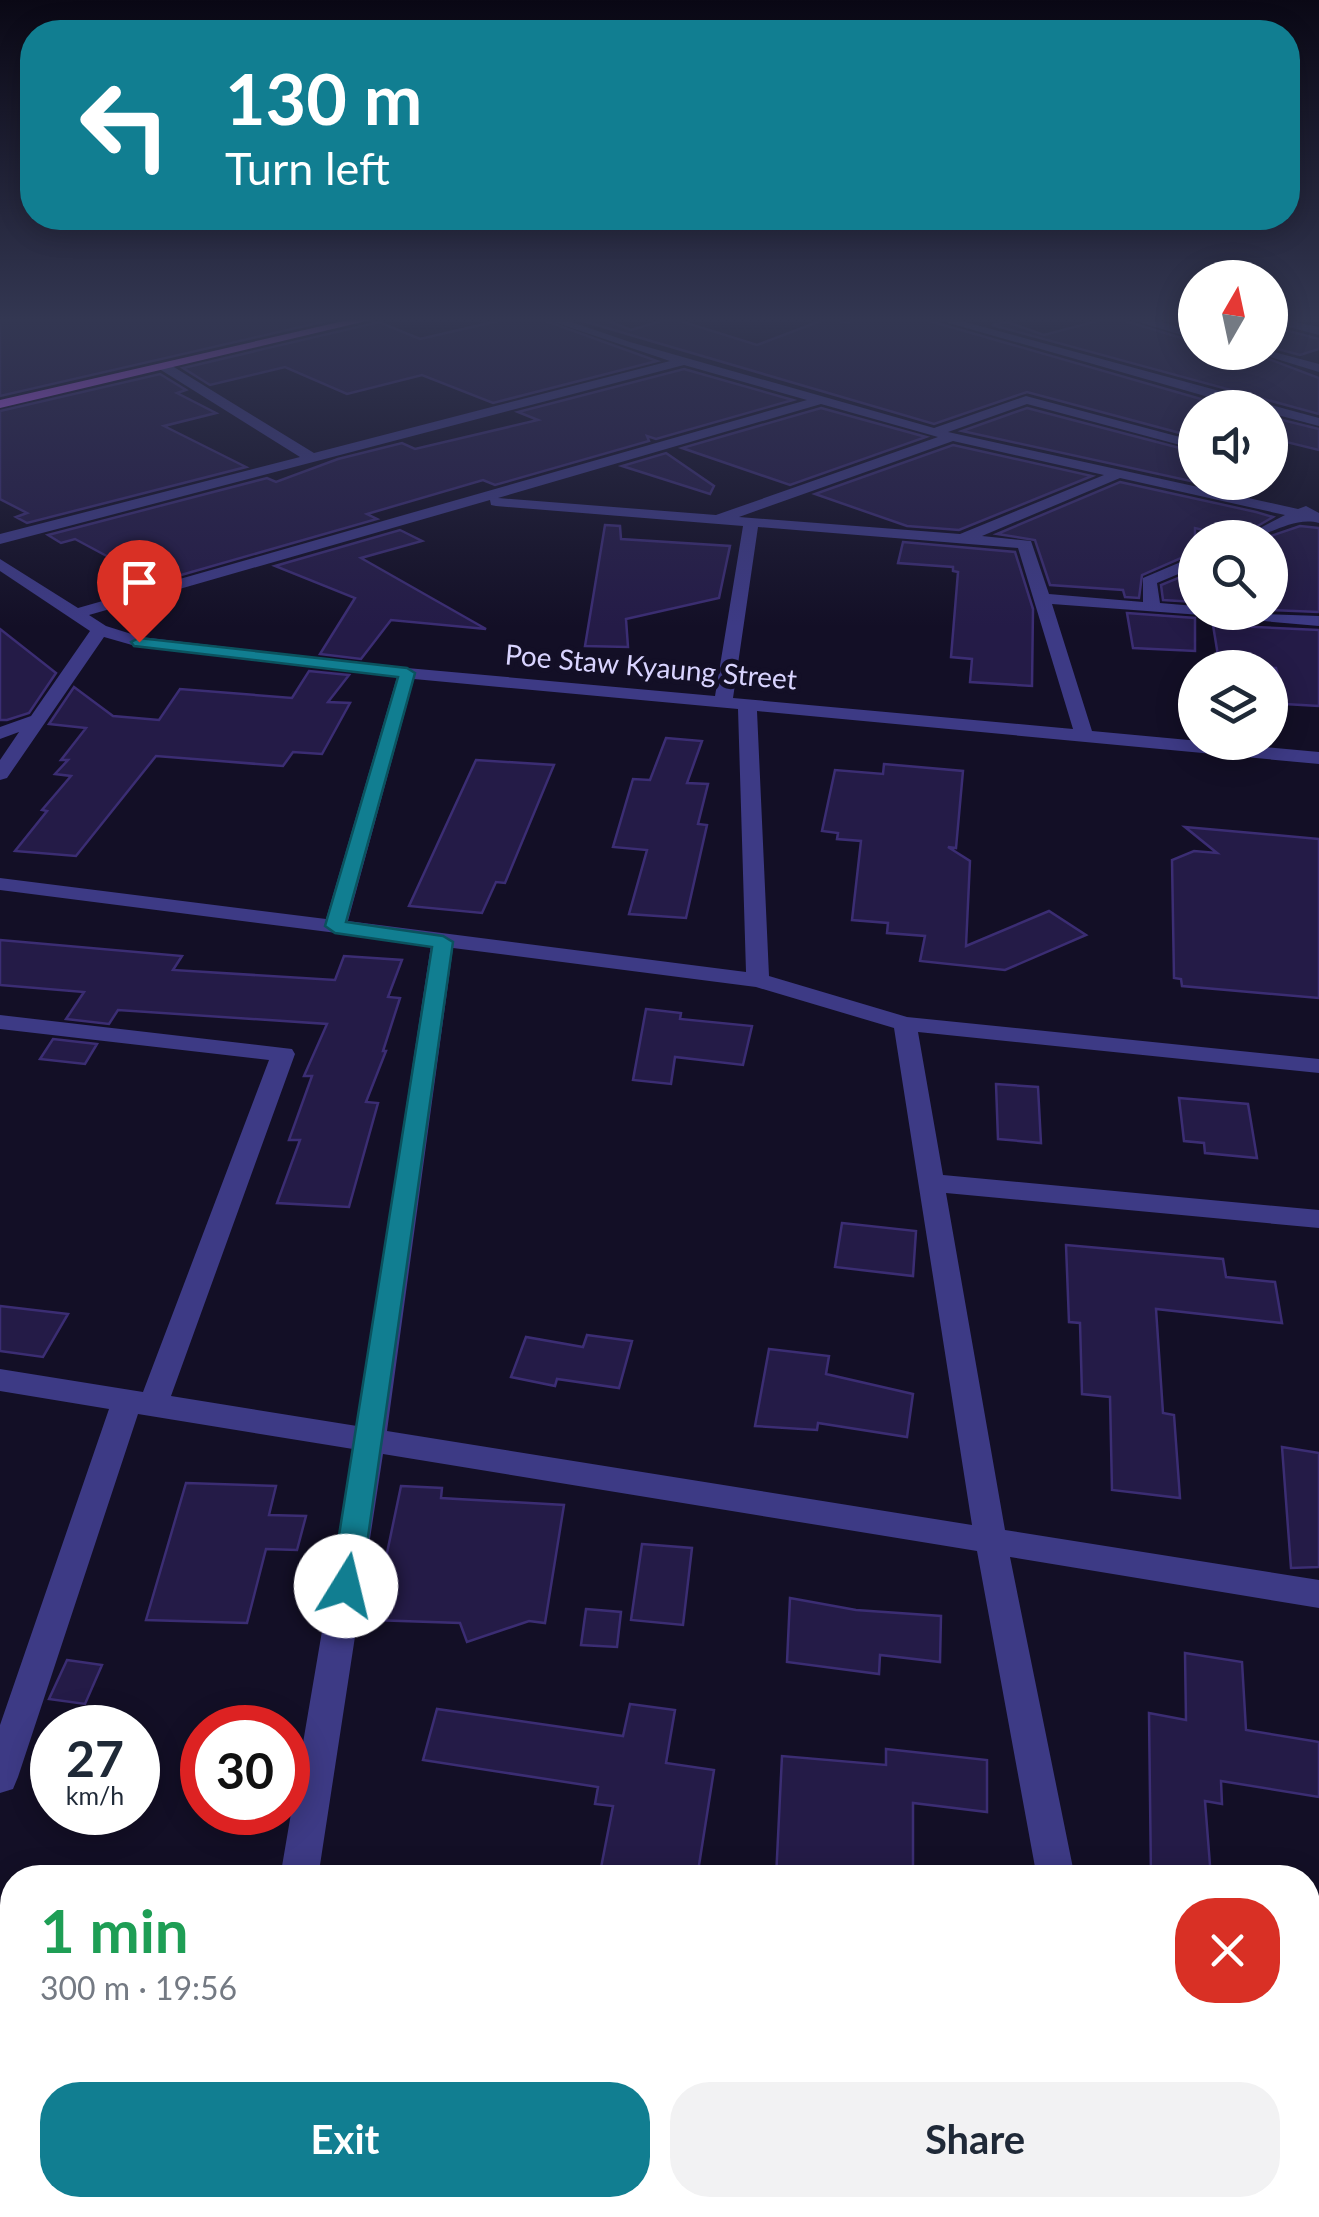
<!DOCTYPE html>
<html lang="en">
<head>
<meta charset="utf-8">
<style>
  body { margin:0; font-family:Lato,sans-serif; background:#f2f2f3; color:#1f2937; height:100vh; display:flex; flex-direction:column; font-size:38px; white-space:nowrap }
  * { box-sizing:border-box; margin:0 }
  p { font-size:32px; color:#747a83 }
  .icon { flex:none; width:55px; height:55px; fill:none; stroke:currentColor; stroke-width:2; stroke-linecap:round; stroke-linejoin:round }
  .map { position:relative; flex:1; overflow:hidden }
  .side { position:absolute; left:0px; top:1865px; width:1320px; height:352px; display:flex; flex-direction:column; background:#fff; border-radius:40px 40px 0 0; box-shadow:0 5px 25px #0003 }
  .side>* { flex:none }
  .top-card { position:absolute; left:20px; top:20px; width:1280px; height:210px; border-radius:40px; box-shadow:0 5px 25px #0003; background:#117e91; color:#fff; overflow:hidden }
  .needle { width:65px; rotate:9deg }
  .controls { position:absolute; left:1178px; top:260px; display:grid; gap:20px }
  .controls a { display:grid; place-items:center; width:110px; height:110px; border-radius:50%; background:#fff; box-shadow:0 5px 25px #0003; font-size:50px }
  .speed { position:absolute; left:30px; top:1705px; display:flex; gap:20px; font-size:50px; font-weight:700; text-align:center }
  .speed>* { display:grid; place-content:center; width:130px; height:130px; border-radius:50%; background:#fff; box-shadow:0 5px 25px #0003; line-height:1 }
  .speed small { font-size:25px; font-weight:400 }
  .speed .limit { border:15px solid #d22; background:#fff; color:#111 }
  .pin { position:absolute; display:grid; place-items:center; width:85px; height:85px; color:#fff; margin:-102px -42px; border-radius:50% 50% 50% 0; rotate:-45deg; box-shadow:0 0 10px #0007 }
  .pin .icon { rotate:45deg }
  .me { position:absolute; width:110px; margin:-55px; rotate:9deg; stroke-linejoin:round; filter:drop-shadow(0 0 8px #0008) }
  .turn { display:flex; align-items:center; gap:35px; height:210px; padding:0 40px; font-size:45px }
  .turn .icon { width:130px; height:130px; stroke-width:2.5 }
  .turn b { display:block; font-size:70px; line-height:85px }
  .round { display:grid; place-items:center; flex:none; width:105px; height:105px; border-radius:40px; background:#f2f2f3 }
  .summary { display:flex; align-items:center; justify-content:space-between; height:170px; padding:0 40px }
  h1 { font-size:60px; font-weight:700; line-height:75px; color:#1e9e55 }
  .primary-button { display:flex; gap:20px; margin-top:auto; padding:20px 40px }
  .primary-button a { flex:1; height:115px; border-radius:40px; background:#117e91; color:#fff; font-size:40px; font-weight:700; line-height:115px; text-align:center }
  .primary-button a+a { background:#f2f2f3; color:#1f2937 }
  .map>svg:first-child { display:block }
  .building { fill:#241b47; stroke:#3b2d73; stroke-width:2.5 }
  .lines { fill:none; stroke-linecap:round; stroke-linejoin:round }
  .minor { fill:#3d3a85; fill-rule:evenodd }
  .primary { fill:#c25bff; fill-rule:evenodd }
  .route { fill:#117e91; stroke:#0b525e; stroke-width:2.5 }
  .labels { text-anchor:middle; stroke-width:10; stroke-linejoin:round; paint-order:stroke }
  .far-street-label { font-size:28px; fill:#d9d4ff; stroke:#130f26 }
</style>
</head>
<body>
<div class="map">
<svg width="1319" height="2217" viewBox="0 0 1319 2217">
  <rect width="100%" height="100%" fill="#130f26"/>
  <g class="building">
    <path d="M0,317H344L0,396Z"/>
    <path d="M515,317H535L657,361L493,403L422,375L347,394L285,367L210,385L183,368L379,322L420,339Z"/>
    <path d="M569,317H598L631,330L671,318L757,345L828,318L849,323L851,317H916L1232,408H1195V437L1027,392L934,424Z"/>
    <path d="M1112,317L1195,342V352H1250L1319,378V414L992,325L1007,322L1044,335Z"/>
    <path d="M1270,326L1319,339V349L1300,355L1270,347Z"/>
    <path d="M684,369L793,400L656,439L647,436L649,441L495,485L483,480L367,514L377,519L167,579L156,570L142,575L75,539L61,543L48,535L267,478L276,482L338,459L402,443L415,449L538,420L518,412Z"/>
    <path d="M160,374L186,390L177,393L216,413L164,426L246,467L27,523L16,517L27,513L0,499V411Z"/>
    <path d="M821,408L926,437L790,485L682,448Z"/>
    <path d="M1027,408L1195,452V482L962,431Z"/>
    <path d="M1270,417L1319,429V450L1270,438Z"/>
    <path d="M953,445L1092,476L959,530L907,526L815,494Z"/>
    <path d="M666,453L714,486L710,494L622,466Z"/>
    <path d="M1120,482L1256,512L1273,517L1237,538L1195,528V552L1142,575L1139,598L1125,597L1123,590L1050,585L1035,540L997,534Z"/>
    <path d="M605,525L620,526L621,539L730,546L719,598L626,619L628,647L585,646Z"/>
    <path d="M1300,526L1319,528V612L1270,610V538H1265Z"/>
    <path d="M400,530L422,541L361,558L486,629L391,620L361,659L320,654L355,598L275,566Z"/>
    <path d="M903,542L1015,552L1033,609L1032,686L970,682L972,659L951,657L958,572L953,571V567L898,563Z"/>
    <path d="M1195,571V602L1163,600L1161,585Z"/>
    <path d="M1127,613L1195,618V651L1133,648Z"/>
    <path d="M1213,625L1319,630V706L1285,704L1276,668H1220Z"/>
    <path d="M0,629L56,673L29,713L7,720H0Z"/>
    <path d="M309,671L349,675L328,702L350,703L322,754L293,752L283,766L156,756L76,856L15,851L47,811L42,810L71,776L55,774L68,760H61L86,728L49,724L74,687L113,716L159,720L180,689L292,698Z"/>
    <path d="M666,738L702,741L687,783L708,784L698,824L707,825L686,918L629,914L647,850L613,847L633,779L650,780Z"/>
    <path d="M476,760L554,765L505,883L496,882L482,913L409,906Z"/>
    <path d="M884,764L963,771L956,848L948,847L970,861L966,946L1049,911L1086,935L1005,970L920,961L925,936L887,933L888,923L852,920L861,841L837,839L838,833L822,831L835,770L883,774Z"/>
    <path d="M1185,827L1319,839V998L1182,986L1181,979L1174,978L1172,860L1194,851L1217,853Z"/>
    <path d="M0,940L182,956L173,970L335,980L344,956L402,960L388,997L400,998L383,1051H386L366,1102L378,1103L349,1207L277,1203L300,1140H289L312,1076H304L327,1024L118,1010L109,1024L66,1019L84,992L0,985Z"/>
    <path d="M646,1009L681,1013L680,1019L752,1026L743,1065L675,1057L671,1084L633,1080Z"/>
    <path d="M53,1039L97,1044L85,1064L40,1059Z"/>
    <path d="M996,1084L1038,1087L1041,1143L998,1139Z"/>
    <path d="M1179,1098L1248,1104L1257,1158L1205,1153L1204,1143L1184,1141Z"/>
    <path d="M842,1223L916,1231L913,1276L835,1267Z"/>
    <path d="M1066,1245L1223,1259L1226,1277L1275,1282L1282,1323L1156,1309L1163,1413L1174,1415L1180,1498L1112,1490L1110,1397L1082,1394L1080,1323L1069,1322Z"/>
    <path d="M0,1306L68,1314L43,1357L0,1351Z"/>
    <path d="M587,1335L632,1341L619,1388L557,1379L555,1386L511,1377L526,1337L583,1347Z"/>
    <path d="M769,1349L829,1356L826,1374L913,1394L907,1437L818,1423L817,1430L755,1426Z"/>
    <path d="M1282,1447L1319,1453V1567L1291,1568Z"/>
    <path d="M186,1483L276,1486L269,1515L306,1516L297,1550L266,1549L247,1623L146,1620Z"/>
    <path d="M401,1486L442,1488L441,1498L564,1505L545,1623L529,1621L467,1642L460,1623L373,1620Z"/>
    <path d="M642,1544L692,1548L683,1625L631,1620Z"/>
    <path d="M790,1598L856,1610L941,1616L940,1662L880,1655L879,1674L787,1662Z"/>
    <path d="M586,1609L621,1612L617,1647L581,1645Z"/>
    <path d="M1185,1653L1242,1662L1246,1730L1319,1742V1797L1221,1781L1222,1804L1205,1801L1211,1878H1151L1149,1713L1186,1720Z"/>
    <path d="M67,1660L102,1665L85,1704L49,1699Z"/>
    <path d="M630,1704L675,1710L666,1763L714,1770L697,1878H599L613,1806L595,1804L598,1787L423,1760L437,1709L623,1736Z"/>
    <path d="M886,1749L987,1760V1812L913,1803V1878H776L782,1756L886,1765Z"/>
  </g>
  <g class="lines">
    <g class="minor">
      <path d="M539,317H557L630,342L934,428L1026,396L1195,441V449L1027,404L948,432L1298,509L1306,506L1319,513V523C1291,516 1270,538 1241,538L1285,515L1120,478L982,536L1031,541L1049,594L1143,602V578L1195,556V567L1157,583L1160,603L1195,606V612L1201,615L1052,604L1092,731L1319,752V764L757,711L769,976L907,1017L1319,1059V1073L918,1032L943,1175L1319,1210V1228L946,1193L1005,1530L1319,1580V1608L1010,1557L1075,1878H1037L977,1551L383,1454L318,1878H280L353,1449L138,1414L18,1777L13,1789L0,1793V1725L109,1409L0,1391V1369L143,1392L269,1060L0,1029V1015L292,1049L295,1054L171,1396L357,1426L431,945L0,890V878L326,919L397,677L139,647L104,637L7,778L0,780V760L19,732L0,739V727L31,716L90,631L0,571V559L78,608L807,400L684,365L0,544V534L300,457L161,370V364H169L314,453L670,361ZM821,404L938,437L716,515L498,498ZM953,441L1104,475L960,534L739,517ZM490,500L491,505L496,506L743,526L715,696L407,668L141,637L106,626L89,615ZM758,527L1018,548L1073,729L733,698ZM414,679L738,709L746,972L348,921ZM453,948L756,987L894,1028L972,1525L387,1431Z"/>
      <path d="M928,317H947L1319,418V426L1270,413V408H1247Z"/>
      <path d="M1122,317H1142L1195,331V339Z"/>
      <path d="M1270,317L1319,327V335L1270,322Z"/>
      <path d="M1270,351L1319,364V372L1254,352Z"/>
      <path d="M1210,612L1319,616V626L1218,617Z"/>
      <path d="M227,2205H271L269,2217H225Z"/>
      <path d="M1093,2205H1137L1139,2217H1095Z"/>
    </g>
    <path class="primary" d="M361,317H383L0,408V400Z"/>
  </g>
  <linearGradient id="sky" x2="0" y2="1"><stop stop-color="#0a0815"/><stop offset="0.51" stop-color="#333752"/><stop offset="1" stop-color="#333752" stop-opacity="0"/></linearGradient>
  <rect width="1319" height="627" fill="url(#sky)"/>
  <path class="route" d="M139,638L407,668L415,673L346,922L443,936L453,942L361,1586L357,1595L346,1598L336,1595L331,1586L432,947L335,933L325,926L398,677L134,646L131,642Z"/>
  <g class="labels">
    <g class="far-street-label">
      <text transform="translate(651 667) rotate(5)" y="10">Poe Staw Kyaung Street</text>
    </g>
  </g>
</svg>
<div class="controls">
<a><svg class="needle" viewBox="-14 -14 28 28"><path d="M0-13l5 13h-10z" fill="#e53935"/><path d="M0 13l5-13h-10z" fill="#747a83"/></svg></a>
<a><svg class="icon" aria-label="sound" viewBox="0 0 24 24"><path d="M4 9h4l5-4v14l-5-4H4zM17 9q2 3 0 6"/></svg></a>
<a><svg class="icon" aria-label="search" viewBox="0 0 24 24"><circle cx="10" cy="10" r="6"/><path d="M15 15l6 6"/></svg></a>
<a><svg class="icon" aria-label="layers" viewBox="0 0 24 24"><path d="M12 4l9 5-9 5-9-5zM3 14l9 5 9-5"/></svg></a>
</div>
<div class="speed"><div>27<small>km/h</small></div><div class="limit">30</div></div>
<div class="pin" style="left:139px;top:642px;background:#d93025"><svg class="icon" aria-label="arrive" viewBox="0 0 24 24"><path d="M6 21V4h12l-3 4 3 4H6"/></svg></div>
<svg class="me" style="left:346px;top:1586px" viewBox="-20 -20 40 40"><circle r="19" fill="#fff"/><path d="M0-13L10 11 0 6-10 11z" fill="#117e91"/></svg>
<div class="top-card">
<div class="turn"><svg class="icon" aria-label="left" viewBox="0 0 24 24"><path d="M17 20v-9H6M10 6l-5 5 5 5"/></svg><div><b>130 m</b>Turn left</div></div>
</div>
<section class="side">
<div class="summary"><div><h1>1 min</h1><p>300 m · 19:56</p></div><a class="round" style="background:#d93025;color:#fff"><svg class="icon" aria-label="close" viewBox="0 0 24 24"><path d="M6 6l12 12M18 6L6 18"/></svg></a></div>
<div class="primary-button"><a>Exit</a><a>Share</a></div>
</section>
</div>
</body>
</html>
